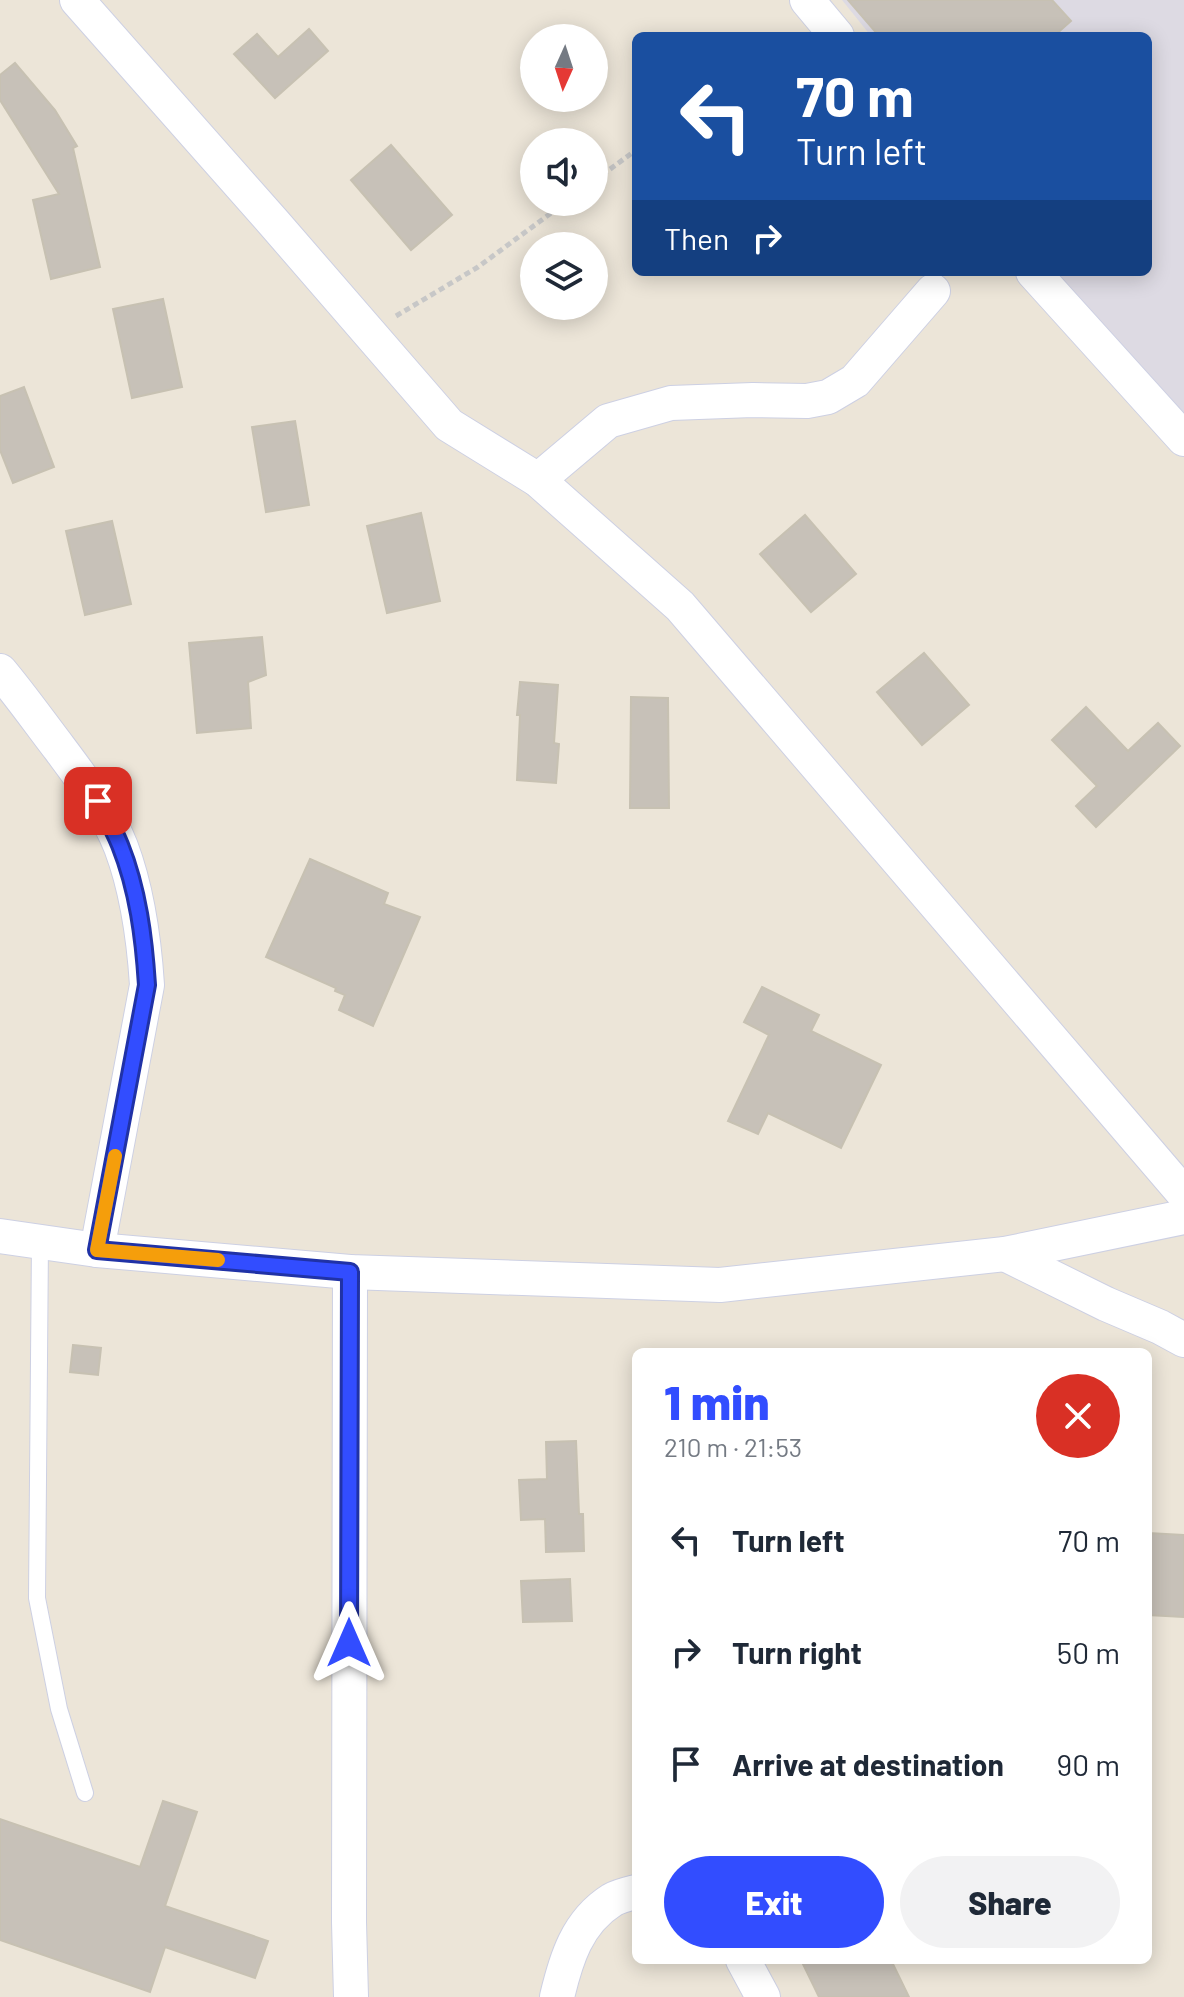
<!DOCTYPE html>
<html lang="en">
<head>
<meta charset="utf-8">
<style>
  body { margin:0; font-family:Barlow,sans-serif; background:#f2f2f3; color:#1f2937; height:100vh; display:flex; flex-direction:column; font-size:30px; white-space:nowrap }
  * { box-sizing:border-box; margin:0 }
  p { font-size:26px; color:#747a83 }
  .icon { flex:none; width:44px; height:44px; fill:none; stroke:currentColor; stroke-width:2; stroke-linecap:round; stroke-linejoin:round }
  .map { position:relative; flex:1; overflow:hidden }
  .sheet { position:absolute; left:632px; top:1348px; width:520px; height:616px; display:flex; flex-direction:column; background:#fff; border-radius:12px; box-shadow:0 4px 20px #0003 }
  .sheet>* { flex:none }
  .top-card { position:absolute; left:632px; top:32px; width:520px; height:244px; border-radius:12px; box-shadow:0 4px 20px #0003; background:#1a4fa0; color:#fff; overflow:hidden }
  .needle { width:52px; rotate:183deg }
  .fabs { position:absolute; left:520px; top:24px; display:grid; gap:16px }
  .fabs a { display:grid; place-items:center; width:88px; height:88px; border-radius:50%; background:#fff; box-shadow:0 4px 20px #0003; font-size:40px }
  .pin { position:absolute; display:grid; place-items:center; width:68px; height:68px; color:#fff; margin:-34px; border-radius:16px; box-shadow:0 4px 12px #0006 }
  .me { position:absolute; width:88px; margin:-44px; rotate:0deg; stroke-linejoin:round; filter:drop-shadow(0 0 6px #0008) }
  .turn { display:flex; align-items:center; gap:28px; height:168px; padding:0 32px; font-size:36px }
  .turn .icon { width:104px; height:104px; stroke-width:2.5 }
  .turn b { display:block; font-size:56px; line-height:68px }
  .then { display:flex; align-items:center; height:76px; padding:0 32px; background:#0003; gap:16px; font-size:30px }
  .round { display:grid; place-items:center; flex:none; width:84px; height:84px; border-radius:42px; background:#f2f2f3 }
  .overview { display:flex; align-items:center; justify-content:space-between; height:136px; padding:0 32px }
  h1 { font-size:48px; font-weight:800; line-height:60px; color:#324dff }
  .action { display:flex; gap:16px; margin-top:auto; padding:16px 32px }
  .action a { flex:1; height:92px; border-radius:48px; background:#324dff; color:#fff; font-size:32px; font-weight:800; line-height:92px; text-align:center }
  .action a+a { background:#f2f2f3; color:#1f2937 }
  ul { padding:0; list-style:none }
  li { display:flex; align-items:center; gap:24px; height:112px; padding:0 32px }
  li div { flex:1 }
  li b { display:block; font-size:30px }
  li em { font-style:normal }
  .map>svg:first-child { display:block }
  .industrial { fill:#dddae3 }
  .building { fill:#c7c1b8; stroke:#c7c1b2; stroke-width:2 }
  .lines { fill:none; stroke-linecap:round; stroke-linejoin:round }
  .lane-casing { stroke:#cdd0e3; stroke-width:18 }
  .street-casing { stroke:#cdd0e3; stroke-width:36 }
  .path { stroke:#c7c7c7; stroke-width:5; stroke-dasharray:6 4; stroke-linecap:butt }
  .lane { stroke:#fff; stroke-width:16 }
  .street { stroke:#fff; stroke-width:34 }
  .route-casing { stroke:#2032a6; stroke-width:20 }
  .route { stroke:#324dff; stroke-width:14 }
  .slow { stroke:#f59e0b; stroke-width:14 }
</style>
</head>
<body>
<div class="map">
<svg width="1184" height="1997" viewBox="0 0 1184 1997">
  <rect width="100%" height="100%" fill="#ece5d8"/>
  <path class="industrial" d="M842,0H1184V433L1057,272H1148V36H871Z"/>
  <g class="building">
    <path d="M848,0H1052L1071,21L1054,36H879Z"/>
    <path d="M309,29L328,51L275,98L234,54L257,34L278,57Z"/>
    <path d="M15,63L55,110L77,146L73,148L100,267L51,279L33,200L59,194L0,100V75Z"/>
    <path d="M391,145L452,215L411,250L351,180Z"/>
    <path d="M163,299L182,387L132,398L113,309Z"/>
    <path d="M24,387L54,467L13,483L0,450V396Z"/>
    <path d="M295,421L309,505L266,512L252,427Z"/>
    <path d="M421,513L440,601L387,613L367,526Z"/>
    <path d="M805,515L856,574L811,612L760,554Z"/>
    <path d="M112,521L131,604L85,615L66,531Z"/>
    <path d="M262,637L266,675L248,682L251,728L197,733L189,643Z"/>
    <path d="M924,653L969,705L922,745L877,692Z"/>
    <path d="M520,682L558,685L554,743L559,744L556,783L517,780L520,715H517Z"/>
    <path d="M631,697L668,698L669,808H630Z"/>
    <path d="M1086,707L1128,751L1158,723L1180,746L1096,827L1076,806L1097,786L1052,740Z"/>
    <path d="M310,859L388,893L384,904L420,917L373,1026L339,1010L345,995L335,991L336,988L266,957Z"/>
    <path d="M762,987L819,1015L811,1031L881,1065L841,1148L768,1113L758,1134L728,1121L769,1035L744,1022Z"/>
    <path d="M73,1345L101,1348L98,1375L70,1372Z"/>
    <path d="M576,1441L579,1514H583L584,1551L546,1552L545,1519L521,1520L519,1480L547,1479L546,1442Z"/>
    <path d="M1148,1533L1184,1535V1617L1148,1615Z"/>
    <path d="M570,1579L572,1621L523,1622L521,1581Z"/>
    <path d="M163,1801L197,1812L165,1906L268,1941L255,1978L165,1947L150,1992L0,1940V1819L140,1867Z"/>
    <path d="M801,1960H891L909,1997H819Z"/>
  </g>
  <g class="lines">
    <g class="lane-casing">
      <path id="lane" d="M40,1241L37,1598L59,1709L85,1793"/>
    </g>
    <g class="street-casing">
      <g id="street">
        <path d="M77,0L274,223L449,425L538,480L680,606L1184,1194"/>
        <path d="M807,0L837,36"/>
        <path d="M1033,272L1184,439"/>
        <path d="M538,480L608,421L671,403L753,400L807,401L828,397L855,381L933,291"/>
        <path d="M0,671C21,696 40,723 60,749C83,780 107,811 121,847C138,892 144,939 147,985L97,1250"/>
        <path d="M0,1236L97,1250L350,1272L720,1285L1005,1254L1184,1217"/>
        <path d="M1005,1254L1106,1304L1160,1327L1184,1340"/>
        <path d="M350,1272L349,1922L351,1997"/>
        <path d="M743,1960L763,1997"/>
        <path d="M557,1997C566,1959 577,1922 612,1900C619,1896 628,1894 636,1892"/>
      </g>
    </g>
    <g class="path">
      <path d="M594,181L636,150"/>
      <path d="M396,316L478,267L566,202"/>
    </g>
    <use href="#lane" class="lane"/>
    <use href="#street" class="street"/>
  </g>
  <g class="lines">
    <g class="route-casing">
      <path id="route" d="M98,801C106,816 114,830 120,845C138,890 144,938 147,985L97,1250L350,1272L349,1643"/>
    </g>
    <use href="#route" class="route"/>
    <path class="slow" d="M115,1156L97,1250L218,1260"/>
  </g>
</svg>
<div class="fabs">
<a><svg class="needle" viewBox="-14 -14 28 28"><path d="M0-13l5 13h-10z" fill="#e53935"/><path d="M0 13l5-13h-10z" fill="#747a83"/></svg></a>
<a><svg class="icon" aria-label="sound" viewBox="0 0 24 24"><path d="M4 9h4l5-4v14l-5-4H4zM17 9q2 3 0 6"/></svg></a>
<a><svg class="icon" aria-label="layers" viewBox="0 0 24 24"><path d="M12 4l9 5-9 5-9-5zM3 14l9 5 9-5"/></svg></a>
</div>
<div class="pin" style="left:98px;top:801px;background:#d93025"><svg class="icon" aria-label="arrive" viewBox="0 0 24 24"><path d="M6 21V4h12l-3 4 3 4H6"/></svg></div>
<svg class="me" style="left:349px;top:1643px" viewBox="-20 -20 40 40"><path d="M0-17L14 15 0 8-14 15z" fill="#324dff" stroke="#fff" stroke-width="4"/></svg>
<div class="top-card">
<div class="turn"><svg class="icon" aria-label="left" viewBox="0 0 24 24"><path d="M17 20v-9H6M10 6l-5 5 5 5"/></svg><div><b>70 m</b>Turn left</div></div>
<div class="then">Then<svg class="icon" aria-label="right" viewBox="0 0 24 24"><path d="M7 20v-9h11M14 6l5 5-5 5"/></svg></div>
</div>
<section class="sheet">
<div class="overview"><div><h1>1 min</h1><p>210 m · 21:53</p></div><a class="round" style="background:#d93025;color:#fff"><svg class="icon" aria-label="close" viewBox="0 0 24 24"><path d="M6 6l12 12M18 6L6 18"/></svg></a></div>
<ul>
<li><svg class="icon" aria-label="left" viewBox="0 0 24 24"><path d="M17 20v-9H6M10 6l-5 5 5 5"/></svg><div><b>Turn left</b></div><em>70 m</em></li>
<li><svg class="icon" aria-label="right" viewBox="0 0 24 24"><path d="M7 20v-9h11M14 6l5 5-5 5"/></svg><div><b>Turn right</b></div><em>50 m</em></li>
<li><svg class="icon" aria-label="arrive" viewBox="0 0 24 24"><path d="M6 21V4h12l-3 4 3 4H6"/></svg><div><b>Arrive at destination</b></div><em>90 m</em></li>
</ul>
<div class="action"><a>Exit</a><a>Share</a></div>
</section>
</div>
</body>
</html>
